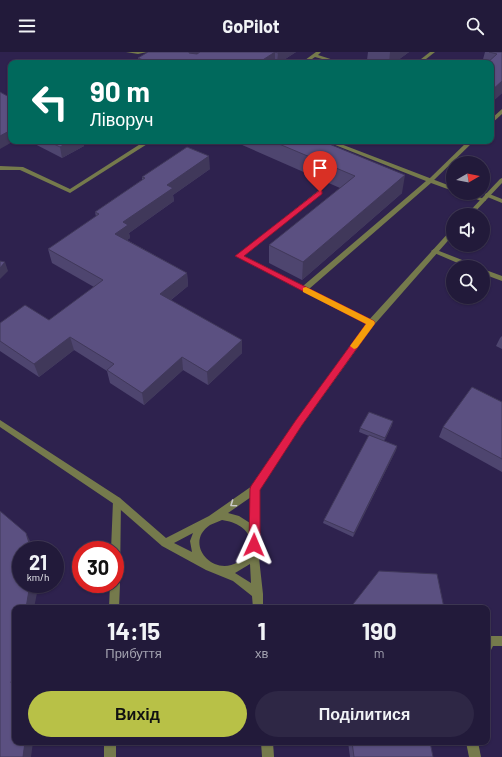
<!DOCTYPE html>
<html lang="uk">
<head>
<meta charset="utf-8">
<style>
  body { margin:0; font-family:Barlow,sans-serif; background:#2e2745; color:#f1f3f6; height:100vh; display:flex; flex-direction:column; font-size:15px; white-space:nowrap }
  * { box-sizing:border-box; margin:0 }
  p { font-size:13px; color:#a2a1af }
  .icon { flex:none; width:22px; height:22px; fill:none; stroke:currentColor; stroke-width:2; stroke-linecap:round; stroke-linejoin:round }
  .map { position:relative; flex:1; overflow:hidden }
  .sheet { position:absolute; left:12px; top:553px; width:478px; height:140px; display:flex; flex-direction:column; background:#221a3a; border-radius:8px; box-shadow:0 1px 3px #0004,0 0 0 1px #3f3854 }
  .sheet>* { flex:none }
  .top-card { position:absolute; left:8px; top:8px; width:486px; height:84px; border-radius:8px; box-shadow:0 1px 3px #0004,0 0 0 1px #3f3854; background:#00695c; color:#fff; overflow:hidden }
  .needle { width:26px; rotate:81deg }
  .controls { position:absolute; left:446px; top:104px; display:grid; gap:8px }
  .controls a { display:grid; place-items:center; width:44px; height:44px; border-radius:50%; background:#221a3a; box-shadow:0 1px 3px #0004,0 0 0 1px #3f3854; font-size:20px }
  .speed { position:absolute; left:12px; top:489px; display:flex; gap:8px; font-size:20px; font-weight:700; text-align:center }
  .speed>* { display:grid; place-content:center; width:52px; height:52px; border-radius:50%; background:#221a3a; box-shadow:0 1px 3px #0004,0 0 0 1px #3f3854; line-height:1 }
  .speed small { font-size:10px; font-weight:400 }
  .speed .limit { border:6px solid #d22; background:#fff; color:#111 }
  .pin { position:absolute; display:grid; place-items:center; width:34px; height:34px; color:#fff; margin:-41px -17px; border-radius:50% 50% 50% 0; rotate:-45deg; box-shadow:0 0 4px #0007 }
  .pin .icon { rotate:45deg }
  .me { position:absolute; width:44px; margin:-22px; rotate:1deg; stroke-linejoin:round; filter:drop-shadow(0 0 3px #0008) }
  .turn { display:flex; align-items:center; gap:14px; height:84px; padding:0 16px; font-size:18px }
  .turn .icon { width:52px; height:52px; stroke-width:2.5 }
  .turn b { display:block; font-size:28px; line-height:34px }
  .eta { display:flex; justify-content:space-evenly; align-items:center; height:68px; text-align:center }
  .eta b { font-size:24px; font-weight:700; line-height:28px }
  .action { display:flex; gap:8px; margin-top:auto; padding:8px 16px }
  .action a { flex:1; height:46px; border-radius:24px; background:#b8c147; color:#111; font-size:16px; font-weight:700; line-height:46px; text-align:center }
  .action a+a { background:#2e2745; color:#f1f3f6 }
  header { display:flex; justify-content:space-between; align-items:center; height:52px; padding:0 16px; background:#221a3a; font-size:18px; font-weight:700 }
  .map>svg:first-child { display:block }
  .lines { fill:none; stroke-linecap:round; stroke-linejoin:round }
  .service { fill:#757a4c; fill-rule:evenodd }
  .minor { fill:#757a4c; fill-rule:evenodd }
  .wall { fill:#4e456f }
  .shaded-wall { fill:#40385a }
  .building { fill:#5b5081; stroke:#40385a }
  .oneway { stroke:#cac9c8 }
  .route { fill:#e11d48; stroke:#92132f }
  .slow { fill:#f59e0b }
</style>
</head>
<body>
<header><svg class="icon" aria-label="menu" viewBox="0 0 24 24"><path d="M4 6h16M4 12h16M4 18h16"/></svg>GoPilot<svg class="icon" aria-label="search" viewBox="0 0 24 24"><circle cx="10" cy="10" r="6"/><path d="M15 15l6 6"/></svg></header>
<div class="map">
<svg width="502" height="705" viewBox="0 0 502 705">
  <rect width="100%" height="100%" fill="#2e224e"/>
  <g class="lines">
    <g class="service">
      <path d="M126,0H147L138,2Z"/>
      <path d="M316,0H321L318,3L343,11H336L315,5L306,11H301Z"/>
      <path d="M430,0H435L421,11H416Z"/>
      <path d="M145,89H152L70,141L20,118H0V114L23,115L70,137Z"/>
      <path d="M325,89H333L453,135V139L431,131L309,237L374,269L375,271L374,273L371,274L236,204L318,139H322V141L244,204L303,234L426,129Z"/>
      <path d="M462,141H470L486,148L485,149H481Z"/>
      <path d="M487,141L502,147V151L485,144V142Z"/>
      <path d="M434,197L475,213L476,215H467L432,200L431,199Z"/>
      <path d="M483,217L502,224V229L483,222Z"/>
      <path d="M117,445L120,446L121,449L120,526L119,529L120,532L119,556H109L110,532H115V498H111L113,449L114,446Z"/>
      <path d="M490,584H502V594H493L491,598L487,599V585Z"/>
      <rect x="104" y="690" width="12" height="15"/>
      <path d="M466,690H478L481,705H469Z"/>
    </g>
    <g class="minor">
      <path d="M502,57V62L491,72V67Z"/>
      <path d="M468,89H474L433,129H429V127Z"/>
      <path d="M502,126V131L472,163H466L500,127Z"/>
      <path d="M453,177V183L374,273L302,373L259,438L260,483L258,497L263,542V556H253L252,544L233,529L206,518L162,494L114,452L0,375V368L120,446L166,486L209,464L252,434L296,369L368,269L451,178ZM251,445L250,471L239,464L228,461ZM222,468C238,470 256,480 248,499C246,504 242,507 238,510C213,526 183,491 210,473C214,471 218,470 222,468ZM193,481L190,489L192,500L174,491ZM250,512L251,531L235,521Z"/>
      <path d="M261,690H273L274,705H262Z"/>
    </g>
  </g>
  <g class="wall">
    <path d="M148,0H296L279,11H138V6Z"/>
    <path d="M368,0H409L394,11H376L367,8Z"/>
    <path d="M485,0H502V41L491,51V11H482Z"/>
    <path d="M29,89H83L84,94L62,106Z"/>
    <path d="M233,89H322L402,141L302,228L269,211V193L340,136Z"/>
    <path d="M210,117L173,143L174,149L129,181L130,186L127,188L187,221L188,234L171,248L242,301L208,333L183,318L144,353L110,331L107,319L74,298L39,325L0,299V271L49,268L94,235L52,211L48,197L96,165L95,160L142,128V125Z"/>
    <path d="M502,284V297L496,294L500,286Z"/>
    <path d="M502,350V420L439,385L443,375Z"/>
    <path d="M392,373L384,389L397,394L396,398L353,485L323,471L324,468L369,384L359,380L360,376Z"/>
    <path d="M348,690H430L433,705H350Z"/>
  </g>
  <g class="shaded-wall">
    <path d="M189,0H207L190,10Z"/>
    <path d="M275,0V11H258Z"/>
    <path d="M279,0H296L279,11H277L278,1Z"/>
    <path d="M390,0H409L394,11H389Z"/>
    <path d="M502,29V41L491,51V39Z"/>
    <path d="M11,78V89H14L0,97V84Z"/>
    <path d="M70,89H83L84,94L62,106L60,95Z"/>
    <path d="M209,104L210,117L173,143L174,149L129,181L130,186L117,195L115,182L123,170L167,133Z"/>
    <path d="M405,123L402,141L302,228L303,210Z"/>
    <path d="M5,210L8,219L0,227V216Z"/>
    <path d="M187,221L188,234L162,255L160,242Z"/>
    <path d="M70,285L74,298L39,325L34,312Z"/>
    <path d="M242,288V301L208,333L207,320Z"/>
    <path d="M182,305L183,318L144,353L142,341Z"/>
    <path d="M393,369L392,373L384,390L385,386Z"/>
    <path d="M397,394L396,398L353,485L354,481Z"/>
    <path d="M26,481L32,493L34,498H31Z"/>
    <path d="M30,532H38V536L34,556H26Z"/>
    <path d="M15,611V636L11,631Z"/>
    <path d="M25,690H33L31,705H23Z"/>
  </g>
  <g class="building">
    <path d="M148,0H189V1L197,2L200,0H279L278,1L275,0L258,11H151L138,6Z"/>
    <path d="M489,0H502V29L491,39V11H487L497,2Z"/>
    <path d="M0,40L11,46V78L0,84Z"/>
    <path d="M48,89H70L60,95Z"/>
    <path d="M272,89H322L405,123L303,210L269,193L355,124Z"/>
    <path d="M187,95L209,104L167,133L173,136L123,170L128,173L115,182L187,221L160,242L242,288L207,320L182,305L142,341L107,318L114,312L70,285L34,312L0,289V271L25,253L49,268L103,228L48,197L99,162L95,160L145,126L142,125Z"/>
    <path d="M0,209L5,210L0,216Z"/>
    <path d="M472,335L502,350V407L443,375Z"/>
    <path d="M369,360L393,369L385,386L360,376Z"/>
    <path d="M369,383L397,394L354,481L324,468Z"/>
    <path d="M0,459L26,481L31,498H21V532H30L26,556H15V611L11,631H15V690H25L23,705H0Z"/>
    <path d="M379,519L437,522L444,556H350Z"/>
    <path d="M352,690H430L433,705H354Z"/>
  </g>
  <defs><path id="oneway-chevron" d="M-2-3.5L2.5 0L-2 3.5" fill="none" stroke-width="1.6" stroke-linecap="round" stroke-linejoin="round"/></defs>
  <use class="oneway" href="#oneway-chevron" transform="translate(233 452) rotate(145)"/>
  <path class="route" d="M320,138L322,139V142L244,204L374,269L375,271L302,373L260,438V493L258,496L254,498L251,496L249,493L250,437L251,434L296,368L366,272L235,204Z"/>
  <path class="slow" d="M306,235L374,269L375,271L374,273L357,296L354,297L350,294L366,272L303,240V236Z"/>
</svg>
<div class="controls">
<a><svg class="needle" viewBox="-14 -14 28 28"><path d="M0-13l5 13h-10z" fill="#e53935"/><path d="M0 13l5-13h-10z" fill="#a2a1af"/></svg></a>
<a><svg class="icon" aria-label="sound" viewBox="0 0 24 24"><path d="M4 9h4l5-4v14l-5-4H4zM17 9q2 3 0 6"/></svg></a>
<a><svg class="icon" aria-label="search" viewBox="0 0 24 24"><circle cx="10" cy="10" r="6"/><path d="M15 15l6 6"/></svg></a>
</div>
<div class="speed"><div>21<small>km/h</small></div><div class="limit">30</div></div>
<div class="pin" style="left:320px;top:140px;background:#d93025"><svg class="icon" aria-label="arrive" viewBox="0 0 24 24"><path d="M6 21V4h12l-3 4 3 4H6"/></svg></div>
<svg class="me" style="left:254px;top:493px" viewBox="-20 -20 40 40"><path d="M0-17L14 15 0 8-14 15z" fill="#e11d48" stroke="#fff" stroke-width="4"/></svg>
<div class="top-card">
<div class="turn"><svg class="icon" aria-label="left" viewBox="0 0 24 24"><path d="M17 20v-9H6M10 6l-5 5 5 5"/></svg><div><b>90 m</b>Ліворуч</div></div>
</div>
<section class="sheet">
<div class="eta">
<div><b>14:15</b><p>Прибуття</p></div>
<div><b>1</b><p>хв</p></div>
<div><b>190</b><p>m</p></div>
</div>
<div class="action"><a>Вихід</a><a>Поділитися</a></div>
</section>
</div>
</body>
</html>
